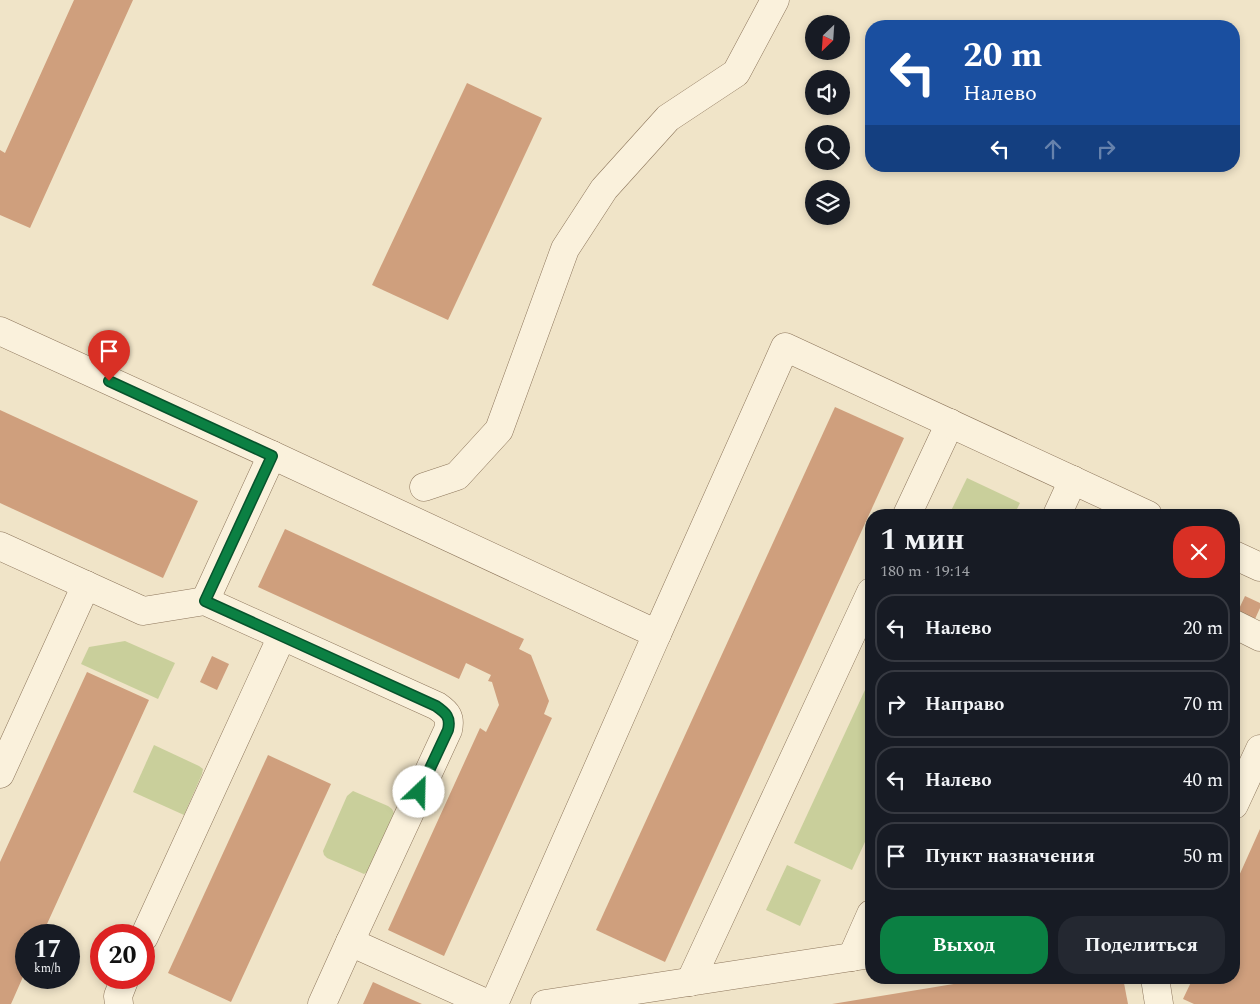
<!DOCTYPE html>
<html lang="ru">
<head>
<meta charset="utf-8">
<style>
  body { margin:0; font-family:Spectral,serif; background:#242831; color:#f1f3f6; height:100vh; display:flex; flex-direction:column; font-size:19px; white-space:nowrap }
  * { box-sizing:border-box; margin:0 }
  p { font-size:16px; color:#9ea1a6 }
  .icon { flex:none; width:28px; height:28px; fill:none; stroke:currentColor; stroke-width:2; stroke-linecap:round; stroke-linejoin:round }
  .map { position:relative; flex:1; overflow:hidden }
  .sheet { position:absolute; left:865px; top:509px; width:375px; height:475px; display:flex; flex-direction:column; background:#171b24; border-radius:20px; box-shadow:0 2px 8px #0003 }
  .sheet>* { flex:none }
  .banner { position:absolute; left:865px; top:20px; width:375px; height:152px; border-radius:20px; box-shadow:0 2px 8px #0003; background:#1a4fa0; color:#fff; overflow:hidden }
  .needle { width:32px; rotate:205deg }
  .tools { position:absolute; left:805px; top:15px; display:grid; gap:10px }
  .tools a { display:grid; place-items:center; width:45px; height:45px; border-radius:50%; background:#171b24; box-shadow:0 2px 8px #0003; font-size:25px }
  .speed { position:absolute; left:15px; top:924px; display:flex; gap:10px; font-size:25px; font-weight:700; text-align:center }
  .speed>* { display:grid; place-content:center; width:65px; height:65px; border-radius:50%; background:#171b24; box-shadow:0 2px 8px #0003; line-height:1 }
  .speed small { font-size:12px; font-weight:400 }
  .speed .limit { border:8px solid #d22; background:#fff; color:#111 }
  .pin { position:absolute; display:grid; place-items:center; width:42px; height:42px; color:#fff; margin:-51px -21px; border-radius:50% 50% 50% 0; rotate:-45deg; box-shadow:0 0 5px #0007 }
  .pin .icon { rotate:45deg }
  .me { position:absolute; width:55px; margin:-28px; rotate:24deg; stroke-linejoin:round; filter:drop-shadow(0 0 4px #0008) }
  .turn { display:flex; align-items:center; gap:18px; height:105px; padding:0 15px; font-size:22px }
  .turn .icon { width:65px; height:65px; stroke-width:2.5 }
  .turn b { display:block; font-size:35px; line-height:42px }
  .lanes { display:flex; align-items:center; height:48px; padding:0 15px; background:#0003; justify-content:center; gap:25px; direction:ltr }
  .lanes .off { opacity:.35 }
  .round { display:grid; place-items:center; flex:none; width:52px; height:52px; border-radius:20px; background:#242831 }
  .overview { display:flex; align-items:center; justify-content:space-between; height:85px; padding:0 15px }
  h1 { font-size:30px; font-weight:700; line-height:38px }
  .button { display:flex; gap:10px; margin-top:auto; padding:10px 15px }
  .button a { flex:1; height:58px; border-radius:20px; background:#0b8043; color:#fff; font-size:20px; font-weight:700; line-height:58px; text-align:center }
  .button a+a { background:#242831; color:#f1f3f6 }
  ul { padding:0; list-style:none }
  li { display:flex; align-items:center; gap:15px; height:68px; margin:0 10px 8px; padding:0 5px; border:2px solid #363941; border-radius:20px }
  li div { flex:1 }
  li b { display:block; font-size:19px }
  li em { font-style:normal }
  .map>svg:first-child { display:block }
  .green { fill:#c9cf9b }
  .building { fill:#cf9f7d }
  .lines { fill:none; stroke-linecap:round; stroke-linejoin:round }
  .minor-casing { stroke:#8d765c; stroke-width:29 }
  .minor { stroke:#faf1dc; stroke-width:28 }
  .route-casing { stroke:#07532c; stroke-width:12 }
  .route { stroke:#0b8043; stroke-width:9 }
</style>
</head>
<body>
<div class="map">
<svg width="1260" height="1004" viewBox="0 0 1260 1004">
  <rect width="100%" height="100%" fill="#f0e4c8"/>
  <g class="green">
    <path d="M967,478L1020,503L1014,515H949Z"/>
    <path d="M125,641L175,663L158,699L81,664L89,647Z"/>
    <path d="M871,677V829L852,870L794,843Z"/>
    <path d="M154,745L199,766L203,769L202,774L184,815L133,792Z"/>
    <path d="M353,791L388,806L392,809L394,813L367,872L364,874L327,858L324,855L323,851L347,796Z"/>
    <path d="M787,865L821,880L800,926L766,910Z"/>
  </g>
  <g class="building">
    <path d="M74,0H133L30,228L0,215V150L5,153Z"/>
    <path d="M467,83L542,118L448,320L372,285Z"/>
    <path d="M835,407L904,438L665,962L596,930Z"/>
    <path d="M0,410L198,501L163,578L0,503Z"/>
    <path d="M285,529L524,639L519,649L531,655L549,701L544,714L552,718L444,956L388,930L480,728L486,732L499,705L492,682L488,681L491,675L466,663L459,679L258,587Z"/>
    <path d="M1245,596L1260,603V608L1255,619L1238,611Z"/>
    <path d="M212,656L229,664L217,690L200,682Z"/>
    <path d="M87,672L149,700L42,935H26V970L11,1004H0V862Z"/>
    <path d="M268,755L331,784L231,1002L168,973Z"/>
    <path d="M1260,829V1004H1194L1183,999L1193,978H1234V887Z"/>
    <path d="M990,978H1123L1128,1004H832Z"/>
    <path d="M373,982L397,993L422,1004H363Z"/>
  </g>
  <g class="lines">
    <g class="minor-casing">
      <g id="minor">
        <path d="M0,331L272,455L657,634L494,1004"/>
        <path d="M424,487L457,476L499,430L565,249L604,189L668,118L736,73L775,0"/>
        <path d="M907,515L950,423"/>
        <path d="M1057,515L1073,480"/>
        <path d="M0,546L143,611L205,601L437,706C447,713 451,717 448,730L350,942"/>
        <path d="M1234,555L1260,567"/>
        <path d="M205,601L272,455"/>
        <path d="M1234,624L1260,637"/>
        <path d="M657,634L785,347L1148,515"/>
        <path d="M0,774L86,585"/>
        <path d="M1234,805L1260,749"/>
        <path d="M144,937L282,636"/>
        <path d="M852,957L871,914"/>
        <path d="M1155,978L1159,1004"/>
        <path d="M690,982L871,592"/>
        <path d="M119,1004L118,996L125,978"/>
        <path d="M322,1004L350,942L488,1004"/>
        <path d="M545,1004L871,954"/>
      </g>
    </g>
    <use href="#minor" class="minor"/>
  </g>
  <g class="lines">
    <g class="route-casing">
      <path id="route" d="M109,381L272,456L205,601L436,706C446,713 451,717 448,730L419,792"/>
    </g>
    <use href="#route" class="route"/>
  </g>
</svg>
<div class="tools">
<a><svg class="needle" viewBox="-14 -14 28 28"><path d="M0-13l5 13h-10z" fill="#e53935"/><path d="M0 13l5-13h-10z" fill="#9ea1a6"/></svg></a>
<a><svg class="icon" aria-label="sound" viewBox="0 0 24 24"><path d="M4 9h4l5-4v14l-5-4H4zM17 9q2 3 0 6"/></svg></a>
<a><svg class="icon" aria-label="search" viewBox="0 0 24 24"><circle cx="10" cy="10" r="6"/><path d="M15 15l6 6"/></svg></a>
<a><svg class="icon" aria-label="layers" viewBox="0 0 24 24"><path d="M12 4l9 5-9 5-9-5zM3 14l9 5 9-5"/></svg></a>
</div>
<div class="speed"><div>17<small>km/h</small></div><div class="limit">20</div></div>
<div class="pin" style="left:109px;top:381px;background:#d93025"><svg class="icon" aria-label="arrive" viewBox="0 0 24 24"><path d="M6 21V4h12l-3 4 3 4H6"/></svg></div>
<svg class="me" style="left:419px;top:792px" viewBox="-20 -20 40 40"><circle r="19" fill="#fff"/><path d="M0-13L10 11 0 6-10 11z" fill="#0b8043"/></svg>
<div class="banner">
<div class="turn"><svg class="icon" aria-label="left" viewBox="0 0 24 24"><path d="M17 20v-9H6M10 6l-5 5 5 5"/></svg><div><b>20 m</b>Налево</div></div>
<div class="lanes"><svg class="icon" aria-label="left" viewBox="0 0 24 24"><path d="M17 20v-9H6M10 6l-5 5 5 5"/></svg><svg class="icon off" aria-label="ahead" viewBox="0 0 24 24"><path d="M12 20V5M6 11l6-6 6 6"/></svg><svg class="icon off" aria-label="right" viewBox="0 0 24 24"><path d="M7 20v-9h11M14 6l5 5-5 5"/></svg></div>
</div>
<section class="sheet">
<div class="overview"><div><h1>1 мин</h1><p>180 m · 19:14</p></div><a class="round" style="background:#d93025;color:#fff"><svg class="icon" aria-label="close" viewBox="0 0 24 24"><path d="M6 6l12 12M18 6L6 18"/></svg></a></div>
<ul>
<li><svg class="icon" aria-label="left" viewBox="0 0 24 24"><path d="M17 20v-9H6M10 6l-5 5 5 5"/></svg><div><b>Налево</b></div><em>20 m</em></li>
<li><svg class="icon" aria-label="right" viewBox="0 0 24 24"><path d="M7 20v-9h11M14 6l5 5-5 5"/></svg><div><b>Направо</b></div><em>70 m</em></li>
<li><svg class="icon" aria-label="left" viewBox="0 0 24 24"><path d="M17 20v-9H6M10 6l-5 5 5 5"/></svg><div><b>Налево</b></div><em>40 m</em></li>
<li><svg class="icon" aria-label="arrive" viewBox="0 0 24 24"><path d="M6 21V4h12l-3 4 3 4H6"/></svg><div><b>Пункт назначения</b></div><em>50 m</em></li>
</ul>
<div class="button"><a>Выход</a><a>Поделиться</a></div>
</section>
</div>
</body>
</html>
